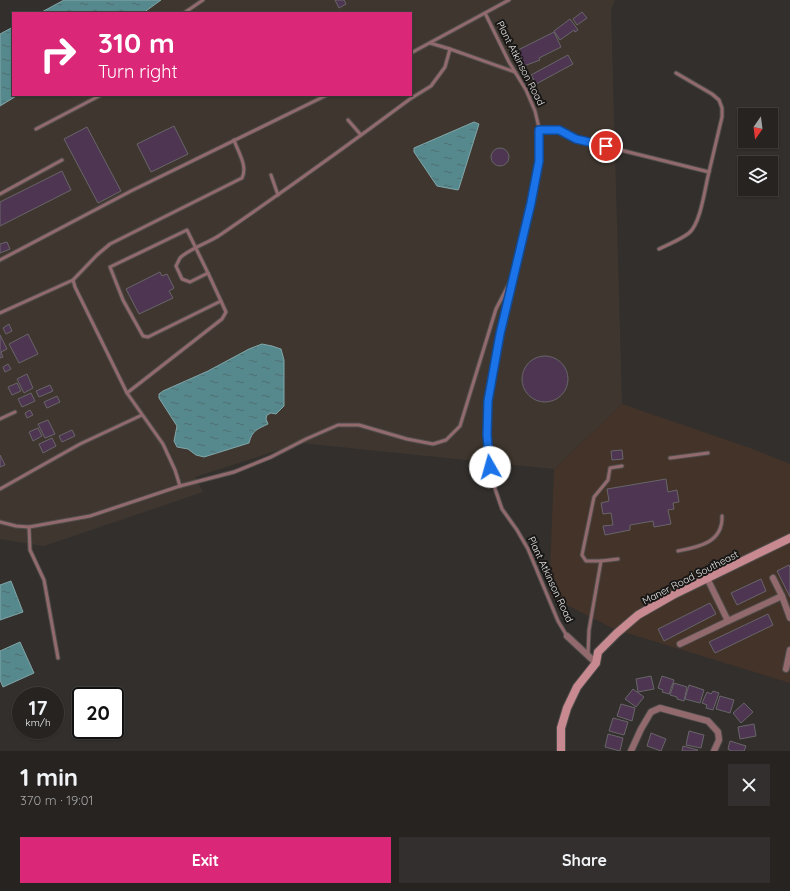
<!DOCTYPE html>
<html lang="en">
<head>
<meta charset="utf-8">
<style>
  body { margin:0; font-family:Quicksand,sans-serif; background:#322f2e; color:#f1f3f6; height:100vh; display:flex; flex-direction:column; font-size:15px; white-space:nowrap }
  * { box-sizing:border-box; margin:0 }
  p { font-size:13px; color:#a4a4a5 }
  .icon { flex:none; width:22px; height:22px; fill:none; stroke:currentColor; stroke-width:2; stroke-linecap:round; stroke-linejoin:round }
  .map { position:relative; height:751px; overflow:hidden }
  .side { display:flex; flex-direction:column; background:#262321; flex:1 }
  .side>* { flex:none }
  .hud { position:absolute; left:12px; top:12px; width:400px; height:84px; border-radius:0px; box-shadow:0 1px 3px #0004,0 0 0 1px #42403f; background:#db2777; color:#fff; overflow:hidden }
  .needle { width:26px; rotate:194deg }
  .tools { position:absolute; left:738px; top:108px; display:grid; gap:8px }
  .tools a { display:grid; place-items:center; width:40px; height:40px; border-radius:0px; background:#262321; box-shadow:0 1px 3px #0004,0 0 0 1px #42403f; font-size:20px }
  .speed { position:absolute; left:12px; top:687px; display:flex; gap:8px; font-size:20px; font-weight:700; text-align:center }
  .speed>* { display:grid; place-content:center; width:52px; height:52px; border-radius:50%; background:#262321; box-shadow:0 1px 3px #0004,0 0 0 1px #42403f; line-height:1 }
  .speed small { font-size:10px; font-weight:400 }
  .speed .limit { border:2px solid #111; border-radius:6px; background:#fff; color:#111 }
  .pin { position:absolute; display:grid; place-items:center; width:34px; height:34px; color:#fff; margin:-17px; border:2px solid #fff; border-radius:50%; box-shadow:0 1px 4px #0007 }
  .me { position:absolute; width:44px; margin:-22px; rotate:353deg; stroke-linejoin:round; filter:drop-shadow(0 0 3px #0008) }
  .turn { display:flex; align-items:center; gap:14px; height:84px; padding:0 20px; font-size:18px }
  .turn .icon { width:52px; height:52px; stroke-width:2.5 }
  .turn b { display:block; font-size:28px; line-height:34px }
  .round { display:grid; place-items:center; flex:none; width:42px; height:42px; border-radius:0px; background:#322f2e }
  .overview { display:flex; align-items:center; justify-content:space-between; height:68px; padding:0 20px }
  h1 { font-size:24px; font-weight:700; line-height:30px }
  .cta { display:flex; gap:8px; margin-top:auto; padding:8px 20px }
  .cta a { flex:1; height:46px; border-radius:0px; background:#db2777; color:#fff; font-size:16px; font-weight:700; line-height:46px; text-align:center }
  .cta a+a { background:#322f2e; color:#f1f3f6 }
  .map>svg:first-child { display:block }
  .commercial { fill:#443329 }
  .built { fill:#3f372f }
  .water { fill:url(#water-ripples); stroke:#82a6a8 }
  .building { fill:#4e3652; stroke:#686569 }
  .lines { fill:none; stroke-linecap:round; stroke-linejoin:round }
  .lane-casing { stroke:#4f4d4a; stroke-width:5 }
  .street-casing { stroke:#4f4d4a; stroke-width:8 }
  .secondary-casing { stroke:#4f4d4a; stroke-width:10 }
  .lane { stroke:#926a6e; stroke-width:3 }
  .street { stroke:#926a6e; stroke-width:6 }
  .secondary { stroke:#c98990; stroke-width:8 }
  .route-casing { stroke:#114b97; stroke-width:10 }
  .route { stroke:#1a73e8; stroke-width:7 }
  .labels { text-anchor:middle; stroke-width:4; stroke-linejoin:round; paint-order:stroke }
  .street-label { font-size:10px; fill:#e9e8e6; stroke:#191716 }
</style>
</head>
<body>
<div class="map">
<svg width="790" height="751" viewBox="0 0 790 751">
  <defs>
    <pattern id="water-ripples" width="26" height="14" patternUnits="userSpaceOnUse"><rect width="26" height="14" fill="#56898e"/><path d="M2 4q2-2 4 0t4 0M15 11q2-2 4 0t4 0" fill="none" stroke="#506e71"/></pattern>
  </defs>
  <rect width="100%" height="100%" fill="#322f2c"/>
  <path class="commercial" d="M622,404L753,449L790,464V683L614,629L549,596L554,469Z"/>
  <path class="built" d="M157,0H615L611,10L622,404L554,469L301,443L195,477L203,492L44,546L0,539V101L13,95H411V13H143Z"/>
  <g class="water">
    <path d="M64,0H161L143,13H40Z"/>
    <path d="M13,27V95H18L0,106V34Z"/>
    <path d="M474,122L479,124L459,188L458,190L437,186L414,152V148Z"/>
    <path d="M262,344L272,346L281,349L284,360V406L276,414L271,413L267,415L266,419L268,424C258,429 252,430 249,443L204,457L196,455L188,449L177,447L174,441L177,426L159,398V394L163,391L208,371L249,349Z"/>
    <path d="M11,581L23,612L0,620V585Z"/>
    <path d="M20,642L34,673L3,687L0,680V651Z"/>
  </g>
  <g class="building">
    <path d="M335,0H344L346,4L339,8Z"/>
    <path d="M582,12L587,18L577,25L573,19Z"/>
    <path d="M570,19L578,30L575,32L574,30L560,40L554,31Z"/>
    <path d="M554,32L561,47L539,58L540,60L524,66L516,51Z"/>
    <path d="M568,55L573,64L536,84L531,75Z"/>
    <path d="M174,126L188,154L151,172L137,144Z"/>
    <path d="M87,127L121,191L98,203L64,139Z"/>
    <circle cx="500" cy="157" r="9"/>
    <path d="M62,171L71,190L0,226V202Z"/>
    <path d="M7,242L10,249L0,253V244Z"/>
    <path d="M160,272L162,276L167,274L174,288L169,291L173,298L139,314L126,289Z"/>
    <path d="M9,324L12,331L6,334L3,328Z"/>
    <path d="M28,334L38,354L19,363L9,344Z"/>
    <path d="M0,335L7,349L1,352L3,357L0,358Z"/>
    <circle cx="545" cy="379" r="23"/>
    <path d="M8,364L11,369L5,372L3,367Z"/>
    <path d="M27,374L33,388L24,393L17,379Z"/>
    <path d="M17,383L21,391L12,395L8,387Z"/>
    <path d="M50,385L53,391L39,397L36,391Z"/>
    <path d="M31,393L35,401L22,407L18,399Z"/>
    <path d="M57,396L60,402L47,408L44,402Z"/>
    <path d="M30,410L33,415L27,418L25,413Z"/>
    <path d="M48,420L55,434L45,438L38,424Z"/>
    <path d="M38,428L42,436L33,441L29,432Z"/>
    <path d="M72,430L75,436L62,442L59,436Z"/>
    <path d="M52,438L56,446L43,453L39,444Z"/>
    <path d="M622,450L623,459L612,460L611,451Z"/>
    <path d="M0,455L5,465L0,467Z"/>
    <path d="M666,479L668,492L677,490L679,502L673,503L674,509L668,510L671,524L654,527L653,521L630,525V530L605,535L603,526L613,525L611,513L603,514L601,503L609,501L607,489Z"/>
    <path d="M789,565L790,568V597L777,571Z"/>
    <path d="M761,579L766,591L737,605L731,593Z"/>
    <path d="M710,603L716,614L664,641L658,629Z"/>
    <path d="M768,614L773,625L715,653L709,642Z"/>
    <path d="M651,676L654,689L638,692L636,679Z"/>
    <path d="M662,676L674,680L669,694L662,692L663,690L658,688Z"/>
    <path d="M674,683L687,687L684,701L677,699V697L670,695Z"/>
    <path d="M689,685L704,690L700,703L685,699Z"/>
    <path d="M633,689L644,697L636,707L625,699Z"/>
    <path d="M713,691L719,693L713,710L706,708L707,705L702,703L707,692L711,694Z"/>
    <path d="M720,696L734,700L730,713L716,709Z"/>
    <path d="M744,703L753,712L741,723L733,713Z"/>
    <path d="M621,704L635,708L632,721L617,716Z"/>
    <path d="M613,718L628,722L624,735L609,731Z"/>
    <path d="M754,724L756,736L740,739L738,727Z"/>
    <path d="M689,731L704,735L701,748L686,745Z"/>
    <path d="M651,733L666,739L661,751L647,746Z"/>
    <path d="M608,734L623,738L620,751L605,747Z"/>
    <path d="M730,741L746,746L744,751H730V750L728,749Z"/>
    <path d="M683,746L698,750L697,751H682Z"/>
  </g>
  <g class="lines">
    <g class="lane-casing">
      <g id="lane">
        <path d="M184,13L203,0"/>
        <path d="M485,13L509,62L526,90L535,111L540,132L539,161L531,203L500,334L488,401L487,417L488,454L492,480L502,509L517,530L528,549L558,621L567,636"/>
        <path d="M430,43L450,49L515,72"/>
        <path d="M411,53L509,0"/>
        <path d="M676,73L712,94L719,100L722,108V117L709,172"/>
        <path d="M348,120L361,135"/>
        <path d="M36,129L101,95"/>
        <path d="M539,130H559L576,139L709,172C705,187 701,223 689,233C680,240 669,244 659,249"/>
        <path d="M271,175L278,195"/>
        <path d="M0,194L62,160"/>
        <path d="M0,260L131,191L327,95"/>
        <path d="M221,301L148,337L143,336L123,300L110,267L187,230L208,273L190,282L182,279L176,266C177,264 179,260 180,258C187,250 210,242 220,235C284,191 347,146 410,99L431,86L445,67L450,49"/>
        <path d="M0,313L73,280"/>
        <path d="M127,393L222,319L226,312L208,273"/>
        <path d="M0,419L15,412"/>
        <path d="M670,458L708,453"/>
        <path d="M180,486L175,470L163,444L127,393L75,287L73,280L97,255L110,244L242,178C248,166 238,152 234,140"/>
        <path d="M0,489L80,444L142,415"/>
        <path d="M0,522L16,526L29,527L90,516L180,486L234,472L271,457L306,439L338,425H359L407,439L433,444L446,440L460,426L496,309L512,278"/>
        <path d="M29,527L30,550L44,580L58,658"/>
        <path d="M678,551C698,547 723,543 722,516"/>
        <path d="M601,561H586L582,555L594,497L608,480L610,468L622,466"/>
        <path d="M588,654L589,630L601,561L618,559"/>
      </g>
    </g>
    <g class="street-casing">
      <g id="street">
        <path d="M773,578L782,596L790,618"/>
        <path d="M728,621L782,596"/>
        <path d="M567,636L596,663"/>
        <path d="M680,644L728,621L707,578"/>
        <path d="M786,669L790,650"/>
        <path d="M631,751L641,729L651,712L660,708L708,721L718,732L719,740L714,751"/>
      </g>
    </g>
    <g class="secondary-casing">
      <path id="secondary" d="M561,751V728L567,708L577,687L596,663L598,652L617,633L638,615L673,595L790,538"/>
    </g>
    <use href="#lane" class="lane"/>
    <use href="#street" class="street"/>
    <use href="#secondary" class="secondary"/>
  </g>
  <g class="lines">
    <g class="route-casing">
      <path id="route" d="M490,467L487,435L488,401L500,334L531,203L539,161V130H559L576,139L606,146"/>
    </g>
    <use href="#route" class="route"/>
  </g>
  <g class="labels">
    <g class="street-label">
      <text transform="translate(521 63) rotate(63)" y="4">Plant Atkinson Road</text>
      <text transform="translate(690 577) rotate(-27)" y="4">Maner Road Southeast</text>
      <text transform="translate(551 579) rotate(65)" y="4">Plant Atkinson Road</text>
    </g>
  </g>
</svg>
<div class="tools">
<a><svg class="needle" viewBox="-14 -14 28 28"><path d="M0-13l5 13h-10z" fill="#e53935"/><path d="M0 13l5-13h-10z" fill="#a4a4a5"/></svg></a>
<a><svg class="icon" aria-label="layers" viewBox="0 0 24 24"><path d="M12 4l9 5-9 5-9-5zM3 14l9 5 9-5"/></svg></a>
</div>
<div class="speed"><div>17<small>km/h</small></div><div class="limit">20</div></div>
<div class="pin" style="left:606px;top:146px;background:#d93025"><svg class="icon" aria-label="arrive" viewBox="0 0 24 24"><path d="M6 21V4h12l-3 4 3 4H6"/></svg></div>
<svg class="me" style="left:490px;top:467px" viewBox="-20 -20 40 40"><circle r="19" fill="#fff"/><path d="M0-13L10 11 0 6-10 11z" fill="#1a73e8"/></svg>
<div class="hud">
<div class="turn"><svg class="icon" aria-label="right" viewBox="0 0 24 24"><path d="M7 20v-9h11M14 6l5 5-5 5"/></svg><div><b>310 m</b>Turn right</div></div>
</div>
</div>
<section class="side">
<div class="overview"><div><h1>1 min</h1><p>370 m · 19:01</p></div><a class="round"><svg class="icon" aria-label="close" viewBox="0 0 24 24"><path d="M6 6l12 12M18 6L6 18"/></svg></a></div>
<div class="cta"><a>Exit</a><a>Share</a></div>
</section>
</body>
</html>
